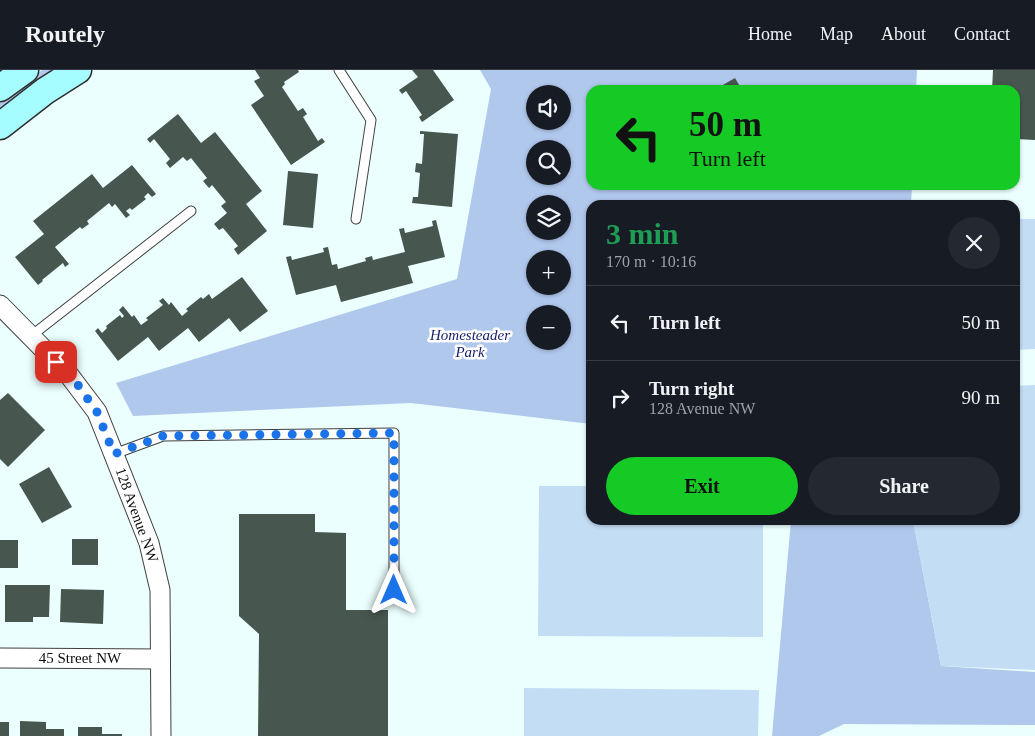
<!DOCTYPE html>
<html lang="en">
<head>
<meta charset="utf-8">
<style>
  body { margin:0; font-family:"Times New Roman",serif; background:#242831; color:#f1f3f6; height:100vh; display:flex; flex-direction:column; font-size:19px; white-space:nowrap }
  * { box-sizing:border-box; margin:0 }
  p { font-size:16px; color:#9ea1a6 }
  .icon { flex:none; width:28px; height:28px; fill:none; stroke:currentColor; stroke-width:2; stroke-linecap:round; stroke-linejoin:round }
  .map { position:relative; flex:1; overflow:hidden }
  .side { position:absolute; left:586px; top:130px; width:434px; height:325px; display:flex; flex-direction:column; background:#171b24; border-radius:15px; box-shadow:0 1px 4px #0004 }
  .side>* { flex:none }
  .banner { position:absolute; left:586px; top:15px; width:434px; height:105px; border-radius:15px; box-shadow:0 1px 4px #0004; background:#16ca25; color:#111; overflow:hidden }
  .tools { position:absolute; left:526px; top:15px; display:grid; gap:10px }
  .tools a { display:grid; place-items:center; width:45px; height:45px; border-radius:50%; background:#171b24; box-shadow:0 1px 4px #0004; font-size:25px }
  .pin { position:absolute; display:grid; place-items:center; width:42px; height:42px; color:#fff; margin:-21px; border-radius:10px; box-shadow:0 2px 8px #0006 }
  .me { position:absolute; width:55px; margin:-28px; rotate:0deg; stroke-linejoin:round; filter:drop-shadow(0 0 4px #0008) }
  .turn { display:flex; align-items:center; gap:18px; height:105px; padding:0 20px; font-size:22px }
  .turn .icon { width:65px; height:65px; stroke-width:2.5 }
  .turn b { display:block; font-size:35px; line-height:42px }
  .round { display:grid; place-items:center; flex:none; width:52px; height:52px; border-radius:26px; background:#242831 }
  .head { display:flex; align-items:center; justify-content:space-between; height:85px; padding:0 20px }
  h1 { font-size:30px; font-weight:700; line-height:38px; color:#1e9e55 }
  .primary-button { display:flex; gap:10px; margin-top:auto; padding:10px 20px }
  .primary-button a { flex:1; height:58px; border-radius:30px; background:#16ca25; color:#111; font-size:20px; font-weight:700; line-height:58px; text-align:center }
  .primary-button a+a { background:#242831; color:#f1f3f6 }
  ul { padding:0; list-style:none }
  li { display:flex; align-items:center; gap:15px; height:75px; padding:0 20px; border-top:1px solid #363941 }
  li div { flex:1 }
  li b { display:block; font-size:19px }
  li em { font-style:normal }
  header { display:flex; align-items:center; gap:30px; box-sizing:border-box; height:70px; padding:0 25px; background:#171b24; border-bottom:1px solid #363941 }
  header strong { font-size:24px }
  nav { display:flex; gap:28px; margin-inline-start:auto; font-size:18px }
  .map>svg:first-child { display:block }
  .green { fill:#b1c8ed; fill-rule:evenodd }
  .pitch { fill:#c3ddf4 }
  .building { fill:#47564f }
  .lines { fill:none; stroke-linecap:round; stroke-linejoin:round }
  .lane-casing { stroke:#3f3f3f; stroke-width:11 }
  .street-casing { stroke:#3f3f3f; stroke-width:21 }
  .secondary-casing { stroke:#2e2e2e; stroke-width:29 }
  .lane { stroke:#fff; stroke-width:9 }
  .street { stroke:#fff; stroke-width:19 }
  .secondary { stroke:#a6fdff; stroke-width:26 }
  .route { stroke:#1a73e8; stroke-width:9; stroke-dasharray:0 16.2 }
  .labels { text-anchor:middle; stroke-width:5; stroke-linejoin:round; paint-order:stroke }
  .park-label { font-size:15px; font-style:italic; fill:#161d6a; stroke:#fff }
  .street-label { font-size:15px; fill:#0c0c0c; stroke:#fff }
</style>
</head>
<body>
<header>
<strong>Routely</strong>
<nav><a>Home</a><a>Map</a><a>About</a><a>Contact</a></nav>
</header>
<div class="map">
<svg width="1035" height="666" viewBox="0 0 1035 666">
  <rect width="100%" height="100%" fill="#ebfffe"/>
  <g class="green">
    <path d="M42,0H62L0,47V31Z"/>
    <path d="M480,0H917L916,20H591V115H912L911,135H591V354L411,333L133,346L116,313L457,209L491,19ZM535,24H562V51H535ZM535,79H562V106H535ZM535,134H562V161H535ZM535,189H562V216H535ZM535,244H562V271H535Z"/>
    <path d="M791,450H913L941,596L1035,602V655L844,654L819,666H772Z"/>
  </g>
  <g class="pitch">
    <path d="M1015,149H1035V279L1015,280Z"/>
    <path d="M1035,315V600L941,596L913,450H1015V316Z"/>
    <path d="M539,416H591V450H763V567L538,566Z"/>
    <path d="M524,618L759,620L758,666H524Z"/>
  </g>
  <g class="building">
    <path d="M255,0H298L299,2L284,12L285,14L282,17L298,41L303,38L307,44L303,47L318,71L322,68L325,72L291,95L251,35L264,26L254,11L260,8Z"/>
    <path d="M412,0H433L454,30L422,52L419,47L422,45L406,21L402,24L399,20L418,7Z"/>
    <path d="M993,0H1035V70L1015,69V20H992Z"/>
    <path d="M735,8L742,20H714Z"/>
    <path d="M178,44L201,73L215,62L262,121L246,134L267,161L238,185L234,179L238,176L223,158L219,160L214,154L227,143L221,136L226,132L212,115L209,118L203,111L207,108L191,88L187,91L183,87L170,98L166,93L170,89L154,69L150,73L147,69Z"/>
    <path d="M420,61L458,64L452,137L412,133L413,127H418L420,103L415,102L416,93L422,94L424,64H420Z"/>
    <path d="M132,95L156,124L152,127L148,123L144,127L146,129L132,140L130,138L126,141L130,145L126,148L115,134L112,137L109,133L87,151L89,154L82,159L80,157L55,177L69,194L65,197L63,193L42,210L43,211L38,215L15,187L44,164L33,151L92,104L103,118Z"/>
    <path d="M288,101L318,104L313,158L283,155Z"/>
    <path d="M436,150L445,187L408,196L413,213L341,232L336,215L296,225L286,187L291,186L292,190L324,182L323,178L328,177L332,195L337,194L338,199L366,191L365,188L372,186L373,190L405,182L399,159L404,158L405,163L433,156L432,151Z"/>
    <path d="M242,207L268,241L240,262L229,248L199,272L188,258L159,281L148,267L118,291L95,261L98,258L102,263L107,258L106,256L120,245L122,248L124,246L119,240L123,236L132,247L134,245L141,255L148,250L146,248L163,235L159,231L163,228L169,235L171,232L182,246L188,241L186,239L201,227L203,229L209,224L212,229Z"/>
    <path d="M8,323L45,360L8,397L0,389V330Z"/>
    <path d="M49,397L72,437L42,453L19,414Z"/>
    <path d="M239,444H315V462L346,463V540H388V666H258L259,564L239,546Z"/>
    <rect x="72" y="469" width="26" height="26"/>
    <rect x="0" y="470" width="18" height="28"/>
    <path d="M5,515H50L49,547H33V552H5Z"/>
    <path d="M61,519L104,520L103,554L60,552Z"/>
    <path d="M20,651L46,652V659H64V666H20Z"/>
    <rect x="0" y="652" width="9" height="14"/>
    <path d="M78,657H102V664H122V666H78Z"/>
  </g>
  <g class="lines">
    <g class="lane-casing">
      <g id="lane">
        <path d="M339,0L371,50L356,149"/>
        <path d="M31,266L191,141"/>
        <path d="M114,384L163,366L394,363V519"/>
      </g>
    </g>
    <g class="street-casing">
      <g id="street">
        <path d="M0,235L69,305L97,342L149,473L160,520L161,666"/>
        <path d="M0,588L160,589"/>
      </g>
    </g>
    <g class="secondary-casing">
      <g id="secondary">
        <path d="M0,18L25,0"/>
        <path d="M0,56L45,21L78,0"/>
      </g>
    </g>
    <use href="#lane" class="lane"/>
    <use href="#street" class="street"/>
    <use href="#secondary" class="secondary"/>
  </g>
  <g class="lines">
    <path class="route" d="M56,292L78,315L97,342L114,384L163,366L394,363V520"/>
  </g>
  <g class="labels">
    <g class="park-label">
      <text x="470" y="270">Homesteader<tspan x="470" dy="17">Park</tspan></text>
    </g>
    <g class="street-label">
      <text transform="translate(137 445) rotate(70)" y="5">128 Avenue NW</text>
      <text x="80" y="593">45 Street NW</text>
    </g>
  </g>
</svg>
<div class="tools">
<a><svg class="icon" aria-label="sound" viewBox="0 0 24 24"><path d="M4 9h4l5-4v14l-5-4H4zM17 9q2 3 0 6"/></svg></a>
<a><svg class="icon" aria-label="search" viewBox="0 0 24 24"><circle cx="10" cy="10" r="6"/><path d="M15 15l6 6"/></svg></a>
<a><svg class="icon" aria-label="layers" viewBox="0 0 24 24"><path d="M12 4l9 5-9 5-9-5zM3 14l9 5 9-5"/></svg></a>
<a>+</a>
<a>−</a>
</div>
<div class="pin" style="left:56px;top:292px;background:#d93025"><svg class="icon" aria-label="arrive" viewBox="0 0 24 24"><path d="M6 21V4h12l-3 4 3 4H6"/></svg></div>
<svg class="me" style="left:394px;top:520px" viewBox="-20 -20 40 40"><path d="M0-17L14 15 0 8-14 15z" fill="#1a73e8" stroke="#fff" stroke-width="4"/></svg>
<div class="banner">
<div class="turn"><svg class="icon" aria-label="left" viewBox="0 0 24 24"><path d="M17 20v-9H6M10 6l-5 5 5 5"/></svg><div><b>50 m</b>Turn left</div></div>
</div>
<section class="side">
<div class="head"><div><h1>3 min</h1><p>170 m · 10:16</p></div><a class="round"><svg class="icon" aria-label="close" viewBox="0 0 24 24"><path d="M6 6l12 12M18 6L6 18"/></svg></a></div>
<ul>
<li><svg class="icon" aria-label="left" viewBox="0 0 24 24"><path d="M17 20v-9H6M10 6l-5 5 5 5"/></svg><div><b>Turn left</b></div><em>50 m</em></li>
<li><svg class="icon" aria-label="right" viewBox="0 0 24 24"><path d="M7 20v-9h11M14 6l5 5-5 5"/></svg><div><b>Turn right</b><p>128 Avenue NW</p></div><em>90 m</em></li>
</ul>
<div class="primary-button"><a>Exit</a><a>Share</a></div>
</section>
</div>
</body>
</html>
